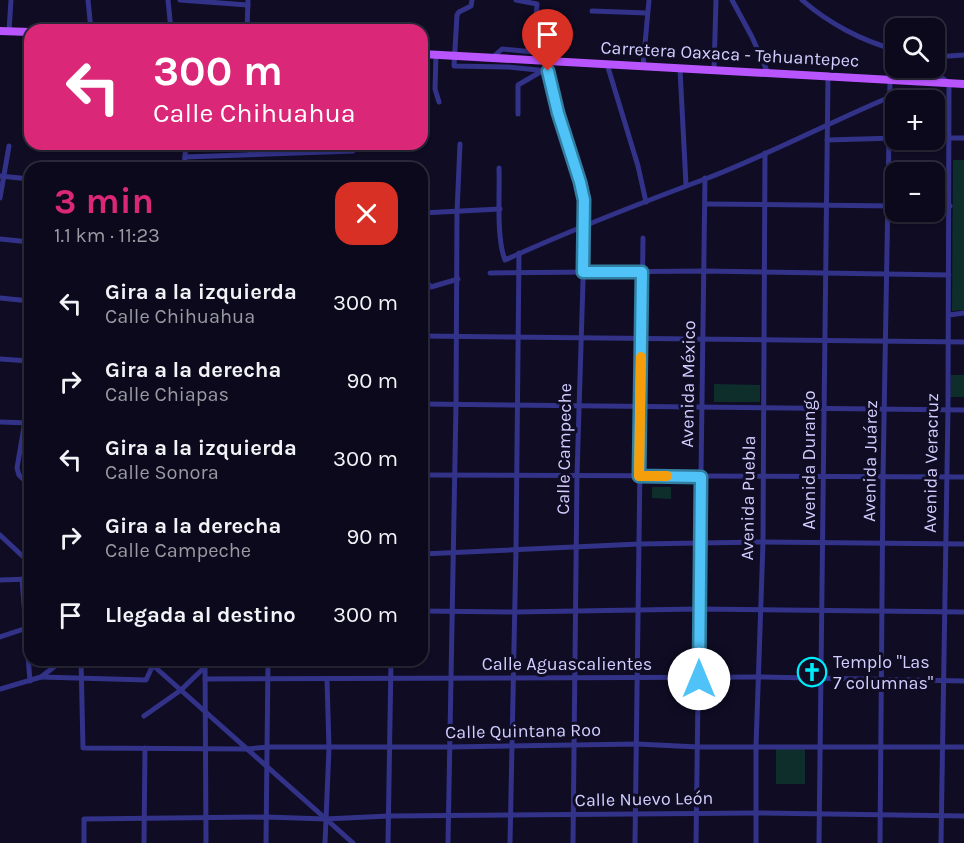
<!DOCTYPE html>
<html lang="es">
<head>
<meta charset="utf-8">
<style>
  body { margin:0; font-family:Karla,sans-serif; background:#191728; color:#f1f3f6; height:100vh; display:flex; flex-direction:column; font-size:22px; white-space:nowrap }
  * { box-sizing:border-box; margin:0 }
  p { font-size:20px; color:#9a9aa3 }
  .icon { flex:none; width:33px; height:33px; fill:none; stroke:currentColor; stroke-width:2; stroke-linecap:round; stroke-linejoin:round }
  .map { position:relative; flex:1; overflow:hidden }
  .details { position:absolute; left:24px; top:162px; width:404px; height:504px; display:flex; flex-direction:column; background:#0b091b; border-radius:18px; box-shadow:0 2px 4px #0004,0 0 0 2px #2b2a3a }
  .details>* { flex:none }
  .guide { position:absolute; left:24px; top:24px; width:404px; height:126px; border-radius:18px; box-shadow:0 2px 4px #0004,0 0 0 2px #2b2a3a; background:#db2777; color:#fff; overflow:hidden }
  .buttons { position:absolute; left:885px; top:18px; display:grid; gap:12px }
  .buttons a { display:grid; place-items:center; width:60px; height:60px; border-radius:12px; background:#0b091b; box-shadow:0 2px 4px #0004,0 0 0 2px #2b2a3a; font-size:30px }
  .pin { position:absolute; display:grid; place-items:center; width:51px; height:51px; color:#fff; margin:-62px -26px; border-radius:50% 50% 50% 0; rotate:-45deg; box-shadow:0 0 6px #0007 }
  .pin .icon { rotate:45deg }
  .me { position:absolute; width:66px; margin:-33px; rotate:0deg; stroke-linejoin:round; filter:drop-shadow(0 0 4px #0008) }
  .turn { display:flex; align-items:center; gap:21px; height:126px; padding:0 30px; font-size:27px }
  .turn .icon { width:78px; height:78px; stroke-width:2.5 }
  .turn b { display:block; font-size:42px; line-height:51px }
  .round { display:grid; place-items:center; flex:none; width:63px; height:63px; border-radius:18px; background:#191728 }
  .summary { display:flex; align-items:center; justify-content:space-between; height:102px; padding:0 30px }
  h1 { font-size:36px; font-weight:700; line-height:45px; color:#db2777 }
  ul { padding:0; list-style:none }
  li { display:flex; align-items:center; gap:18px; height:78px; padding:0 30px }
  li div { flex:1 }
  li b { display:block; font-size:22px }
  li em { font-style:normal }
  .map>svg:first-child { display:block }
  .green { fill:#0e2e2c }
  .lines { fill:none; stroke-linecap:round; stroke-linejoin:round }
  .street { stroke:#323288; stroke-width:5 }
  .primary { stroke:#b955ff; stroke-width:8 }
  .route-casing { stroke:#337fa1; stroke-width:15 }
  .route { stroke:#4fc3f7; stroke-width:10 }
  .slow { stroke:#f59e0b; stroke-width:10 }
  .labels { text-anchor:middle; stroke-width:6; stroke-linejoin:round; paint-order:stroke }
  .street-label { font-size:18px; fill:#d2ceff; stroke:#0f0c24 }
  .poi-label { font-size:18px; fill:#d2ceff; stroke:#0f0c24; text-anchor:start }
</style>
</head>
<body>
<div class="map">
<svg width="964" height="843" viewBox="0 0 964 843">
  <rect width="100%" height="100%" fill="#0f0c24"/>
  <g class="green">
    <path d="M953,160H964V310L952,311Z"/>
    <path d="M951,375H964V397H950Z"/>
    <path d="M714,384L760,385V402H714Z"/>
    <path d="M652,487H671V499L652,498Z"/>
    <path d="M805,747V784H776V748Z"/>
  </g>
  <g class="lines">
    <g class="street">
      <path d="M88,0L91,30"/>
      <path d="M168,0L171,30"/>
      <path d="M180,0L248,5"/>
      <path d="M472,0L471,6L459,12L457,15L454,66L507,67L548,71"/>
      <path d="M516,0L537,4L534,51"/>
      <path d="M732,0L752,37L768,73"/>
      <path d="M802,0C828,23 862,41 896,50"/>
      <path d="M592,11L647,13"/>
      <path d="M247,30L248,0"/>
      <path d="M9,31L11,0"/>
      <path d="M436,55L435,89L439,102"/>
      <path d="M934,57L964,55"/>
      <path d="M492,58L502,49L534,52"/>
      <path d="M548,61C547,75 551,88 555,102C565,140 582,176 585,216L577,475L573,843"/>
      <path d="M607,64L638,166L646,202"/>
      <path d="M643,66L649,0"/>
      <path d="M680,69L686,185"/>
      <path d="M714,70L716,0"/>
      <path d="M518,114V85L542,71"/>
      <path d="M934,138H964"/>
      <path d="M827,140L896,138"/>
      <path d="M250,154L251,144"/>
      <path d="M185,157L353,151"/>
      <path d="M184,168L186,144"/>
      <path d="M499,168C500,194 496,237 505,260C571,230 638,204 705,179C768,155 828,123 890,97"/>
      <path d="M0,176L30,179"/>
      <path d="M0,198L9,146"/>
      <path d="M706,204L896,206"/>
      <path d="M934,206H950"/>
      <path d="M422,213L500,209"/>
      <path d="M0,239L30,242"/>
      <path d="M490,273L705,271L949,275"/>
      <path d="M422,276L431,287L458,279"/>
      <path d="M0,298L30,301"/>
      <path d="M949,315L964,313"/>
      <path d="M422,336L964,342"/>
      <path d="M0,359L30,361"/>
      <path d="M30,392L17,468L19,475L23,479L30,478"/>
      <path d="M422,404L964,410"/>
      <path d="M0,422L30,423"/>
      <path d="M422,475L964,477"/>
      <path d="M0,535L30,563"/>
      <path d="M422,554L639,544L763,542L964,544"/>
      <path d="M22,579L30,681"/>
      <path d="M0,580L30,579"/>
      <path d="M422,611L515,612L699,609L964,612"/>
      <path d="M0,637L30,627"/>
      <path d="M81,660L83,748L247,749L268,747H451L637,744L698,747H964"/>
      <path d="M147,660L353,843"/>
      <path d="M205,660L206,843"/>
      <path d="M41,677L146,680L153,665"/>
      <path d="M205,679L760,677L964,681"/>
      <path d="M0,689L41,677L63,660"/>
      <path d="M144,716L181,690L212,660"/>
      <path d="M84,843V819L267,817L325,819L389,816L756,813L964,816"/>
      <path d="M144,843L145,748"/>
      <path d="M266,843L268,660"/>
      <path d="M325,843L329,748L327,680"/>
      <path d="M388,843L391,660"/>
      <path d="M448,843L456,404L457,212L460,144"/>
      <path d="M510,843L516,549L519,253"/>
      <path d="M635,843L643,238"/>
      <path d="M696,843L705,178"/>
      <path d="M756,843V746L763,542L765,153"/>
      <path d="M819,843L828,76"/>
      <path d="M880,843L883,477L890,80C910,69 931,67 949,83L948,409L941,843"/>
    </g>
    <g class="primary">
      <path d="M0,31L30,32"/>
      <path d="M422,54L964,84"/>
    </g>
  </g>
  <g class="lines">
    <g class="route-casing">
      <path id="route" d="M548,71L558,113L580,182L584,200L583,272H642L639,476L701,477L699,679"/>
    </g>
    <use href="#route" class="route"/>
    <path class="slow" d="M641,357L639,476H667"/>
  </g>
  <defs>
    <g id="church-ring" transform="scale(1.5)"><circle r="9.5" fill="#0f0c24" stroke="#00ebf9" stroke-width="1.5"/><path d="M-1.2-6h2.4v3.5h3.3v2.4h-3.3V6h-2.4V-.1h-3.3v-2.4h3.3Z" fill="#00ebf9"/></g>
  </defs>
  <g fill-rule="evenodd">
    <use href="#church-ring" x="812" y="672"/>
  </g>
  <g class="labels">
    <g class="street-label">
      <text transform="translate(730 54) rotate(3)" y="6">Carretera Oaxaca - Tehuantepec</text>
      <text transform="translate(688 384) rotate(-89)" y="6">Avenida México</text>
      <text transform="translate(564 449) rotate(-89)" y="6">Calle Campeche</text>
      <text transform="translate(809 460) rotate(-90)" y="6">Avenida Durango</text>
      <text transform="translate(870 461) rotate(-89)" y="6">Avenida Juárez</text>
      <text transform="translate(931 463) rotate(-89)" y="6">Avenida Veracruz</text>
      <text transform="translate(748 498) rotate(-89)" y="6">Avenida Puebla</text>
      <text x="567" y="670">Calle Aguascalientes</text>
      <text transform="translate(523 731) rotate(-1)" y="6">Calle Quintana Roo</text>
      <text transform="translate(644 799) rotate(-1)" y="6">Calle Nuevo León</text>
    </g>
    <g class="poi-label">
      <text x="833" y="668">Templo "Las<tspan x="833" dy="21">7 columnas"</tspan></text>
    </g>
  </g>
</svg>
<div class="buttons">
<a><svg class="icon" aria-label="search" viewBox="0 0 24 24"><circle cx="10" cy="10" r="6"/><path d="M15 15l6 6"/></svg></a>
<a>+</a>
<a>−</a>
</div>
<div class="pin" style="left:548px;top:71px;background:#d93025"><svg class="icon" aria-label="arrive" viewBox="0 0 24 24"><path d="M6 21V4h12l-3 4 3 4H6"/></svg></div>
<svg class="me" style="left:699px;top:679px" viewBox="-20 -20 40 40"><circle r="19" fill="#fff"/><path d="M0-13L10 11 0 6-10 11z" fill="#4fc3f7"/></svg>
<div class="guide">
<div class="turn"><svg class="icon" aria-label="left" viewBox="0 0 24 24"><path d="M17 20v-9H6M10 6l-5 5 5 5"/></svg><div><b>300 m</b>Calle Chihuahua</div></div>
</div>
<section class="details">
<div class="summary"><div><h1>3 min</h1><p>1.1 km · 11:23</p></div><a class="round" style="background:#d93025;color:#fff"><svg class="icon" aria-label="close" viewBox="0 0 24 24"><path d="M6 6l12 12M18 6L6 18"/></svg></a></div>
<ul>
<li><svg class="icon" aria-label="left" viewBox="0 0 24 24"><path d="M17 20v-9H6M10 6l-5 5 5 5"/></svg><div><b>Gira a la izquierda</b><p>Calle Chihuahua</p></div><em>300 m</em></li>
<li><svg class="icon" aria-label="right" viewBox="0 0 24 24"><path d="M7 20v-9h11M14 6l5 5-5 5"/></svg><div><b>Gira a la derecha</b><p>Calle Chiapas</p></div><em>90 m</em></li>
<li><svg class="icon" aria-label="left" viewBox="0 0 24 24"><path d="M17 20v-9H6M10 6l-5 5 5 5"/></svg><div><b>Gira a la izquierda</b><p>Calle Sonora</p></div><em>300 m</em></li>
<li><svg class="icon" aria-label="right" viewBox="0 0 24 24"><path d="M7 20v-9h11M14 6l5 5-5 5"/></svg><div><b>Gira a la derecha</b><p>Calle Campeche</p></div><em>90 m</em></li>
<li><svg class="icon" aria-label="arrive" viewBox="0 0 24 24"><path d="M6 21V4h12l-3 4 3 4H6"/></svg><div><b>Llegada al destino</b></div><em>300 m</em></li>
</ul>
</section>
</div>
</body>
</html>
